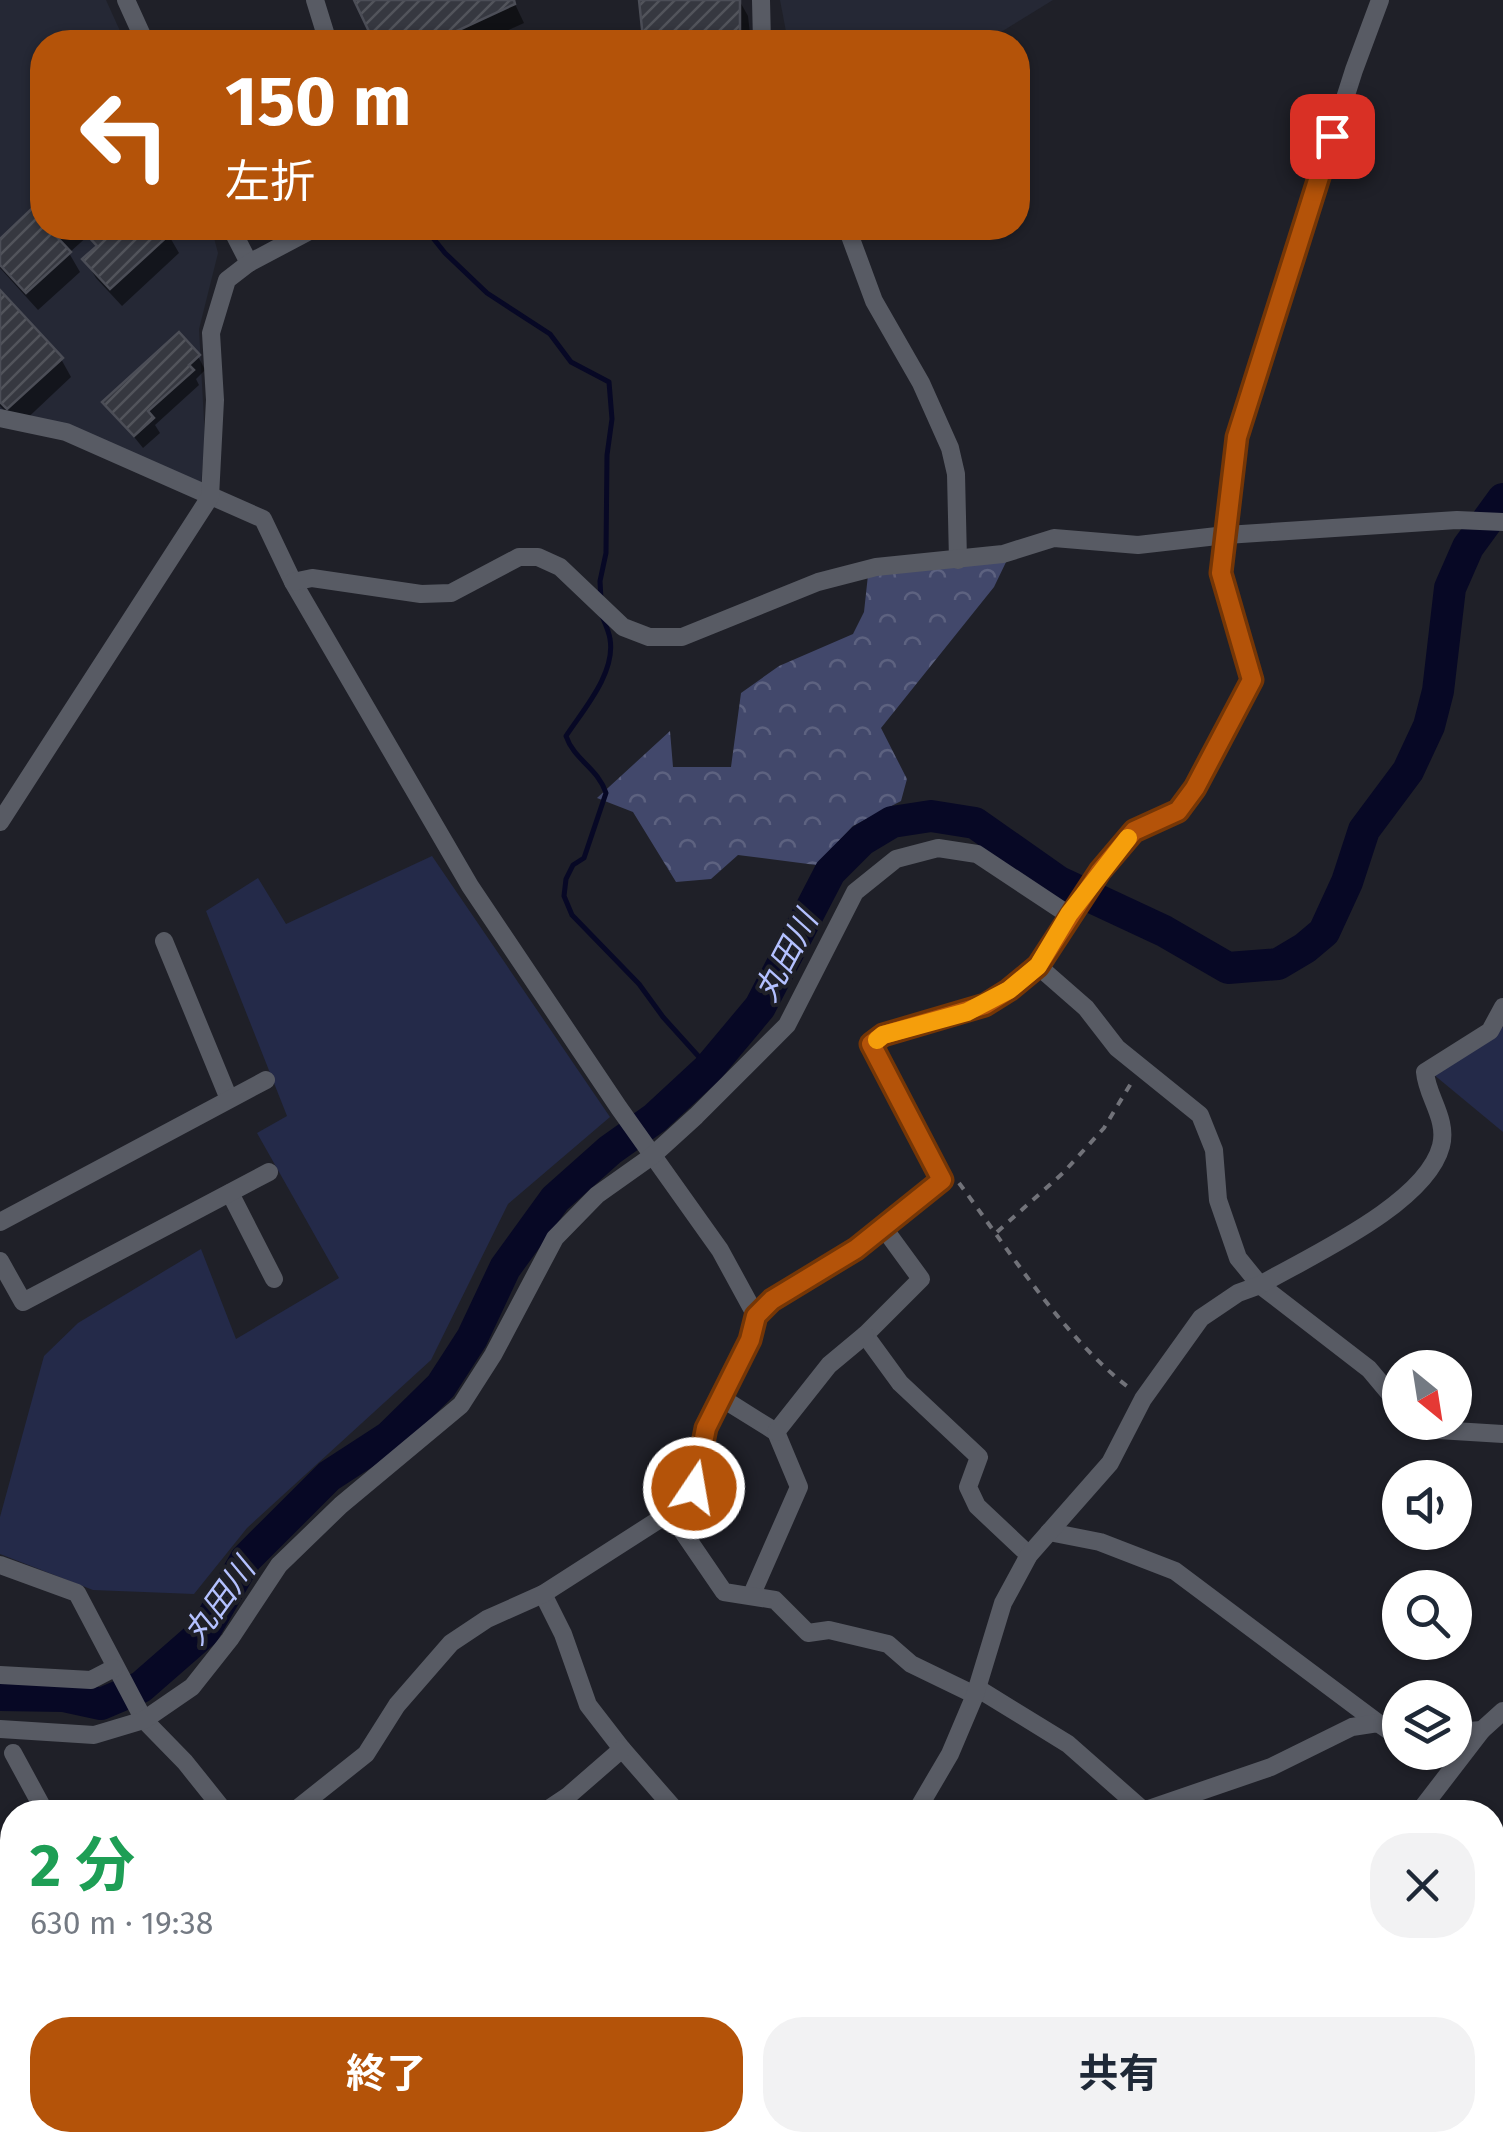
<!DOCTYPE html>
<html lang="ja">
<head>
<meta charset="utf-8">
<style>
  body { margin:0; font-family:"Fira Sans","Noto Sans JP",sans-serif; background:#f2f2f3; color:#1f2937; height:100vh; display:flex; flex-direction:column; font-size:38px; white-space:nowrap }
  * { box-sizing:border-box; margin:0 }
  p { font-size:32px; color:#747a83 }
  .icon { flex:none; width:55px; height:55px; fill:none; stroke:currentColor; stroke-width:2; stroke-linecap:round; stroke-linejoin:round }
  .map { position:relative; flex:1; overflow:hidden }
  .details { position:absolute; left:0px; top:1800px; width:1505px; height:352px; display:flex; flex-direction:column; background:#fff; border-radius:40px 40px 0 0; box-shadow:0 2px 8px #0004 }
  .details>* { flex:none }
  .hud { position:absolute; left:30px; top:30px; width:1000px; height:210px; border-radius:40px; box-shadow:0 2px 8px #0004; background:#b45309; color:#fff; overflow:hidden }
  .needle { width:65px; rotate:150deg }
  .tools { position:absolute; left:1382px; top:1350px; display:grid; gap:20px }
  .tools a { display:grid; place-items:center; width:90px; height:90px; border-radius:50%; background:#fff; box-shadow:0 2px 8px #0004; font-size:50px }
  .pin { position:absolute; display:grid; place-items:center; width:85px; height:85px; color:#fff; margin:-42px; border-radius:20px; box-shadow:0 5px 15px #0006 }
  .me { position:absolute; width:110px; margin:-55px; rotate:12deg; stroke-linejoin:round; filter:drop-shadow(0 0 8px #0008) }
  .turn { display:flex; align-items:center; gap:35px; height:210px; padding:0 30px; font-size:45px }
  .turn .icon { width:130px; height:130px; stroke-width:2.5 }
  .turn b { display:block; font-size:70px; line-height:85px }
  .round { display:grid; place-items:center; flex:none; width:105px; height:105px; border-radius:40px; background:#f2f2f3 }
  .head { display:flex; align-items:center; justify-content:space-between; height:170px; padding:0 30px }
  h1 { font-size:60px; font-weight:700; line-height:75px; color:#1e9e55 }
  .action { display:flex; gap:20px; margin-top:auto; padding:20px 30px }
  .action a { flex:1; height:115px; border-radius:40px; background:#b45309; color:#fff; font-size:40px; font-weight:700; line-height:115px; text-align:center }
  .action a+a { background:#f2f2f3; color:#1f2937 }
  .map>svg:first-child { display:block }
  .built { fill:#252835 }
  .green { fill:#242a49 }
  .forest { fill:url(#forest-crowns) }
  .shadow { fill:#0007 }
  .lines { fill:none; stroke-linecap:round; stroke-linejoin:round }
  .stream { stroke:#070825; stroke-width:5 }
  .river { stroke:#070825; stroke-width:32 }
  .building { fill:url(#building-hatch); stroke:#4c4e57; stroke-width:2.5 }
  .path { stroke:#717279; stroke-width:4; stroke-dasharray:8 8; stroke-linecap:butt }
  .minor { stroke:#585b64; stroke-width:18 }
  .route-casing { stroke:#753606; stroke-width:25 }
  .route { stroke:#b45309; stroke-width:18 }
  .slow { stroke:#f59e0b; stroke-width:18 }
  .labels { text-anchor:middle; stroke-width:8; stroke-linejoin:round; paint-order:stroke }
  .water-label { font-size:32px; font-style:italic; fill:#b4c1ff; stroke:#1f2028 }
</style>
</head>
<body>
<div class="map">
<svg width="1503" height="2151" viewBox="0 0 1503 2151">
  <defs>
    <pattern id="forest-crowns" width="20" height="18" patternUnits="userSpaceOnUse" patternTransform="scale(2.5)"><rect width="20" height="18" fill="#42486b"/><path d="M2 6a3 3 0 1 1 6 0M12 15a3 3 0 1 1 6 0" fill="none" stroke="#5d6280"/></pattern>
    <pattern id="building-hatch" width="6" height="6" patternUnits="userSpaceOnUse" patternTransform="scale(2.5)"><rect width="6" height="6" fill="#363840"/><path d="M-1 1l2-2M0 6l6-6M5 7l2-2" fill="none" stroke="#52545b"/></pattern>
  </defs>
  <rect width="100%" height="100%" fill="#1f2028"/>
  <g class="built">
    <path d="M0,0H106L125,42H42V228H210L212,230L218,253L199,329L205,439L201,484L0,412Z"/>
    <path d="M780,0H1053L985,42H788Z"/>
  </g>
  <g class="green">
    <path d="M432,856L610,1117L508,1204L431,1360L247,1528L194,1594L93,1590L0,1554V1517L44,1356L78,1323L201,1249L236,1339L339,1278L257,1133L287,1116L206,911L258,878L286,924Z"/>
    <path d="M1503,1027V1132L1433,1074Z"/>
  </g>
  <path class="forest" d="M1007,560L994,587L881,728L907,779L901,801L853,826L816,865L738,855L711,879L676,882L633,812L597,798L670,731L673,767H731L741,693L779,666L853,634L864,612L868,575Z"/>
  <g class="shadow">
    <path d="M357,0H513L524,23L482,42H377Z"/>
    <path d="M639,0H739L748,16L750,34H747L748,42H631L646,41Z"/>
    <path d="M42,203V228H175L168,234L179,253L122,306L96,278L85,260L98,248L90,234L69,253L80,272L38,310L0,268V242Z"/>
    <path d="M0,293L61,359L71,377L19,426L0,406Z"/>
    <path d="M198,356L205,370L196,379L199,385L155,425L160,433L143,448L106,402Z"/>
  </g>
  <g class="lines">
    <g class="stream">
      <path d="M425,228L445,253L487,293L550,334L571,362L609,382L612,419L607,455L606,553L600,581L601,600"/>
      <path d="M602,616C605,623 609,632 610,639C616,673 583,710 566,736C574,760 598,768 606,793L584,858L573,865L566,879L564,896L572,915L639,984L663,1017L709,1068"/>
    </g>
    <path class="river" d="M0,1695L64,1696L101,1704L141,1687L204,1632L246,1559L329,1476L389,1437L441,1386L472,1338L505,1268L555,1199L610,1150L655,1118L709,1068L760,1007L830,872L862,840L892,822L931,816L975,823L1059,882L1164,931L1228,968L1278,964L1305,948L1324,932L1347,882L1364,830L1408,771L1429,726L1438,691L1450,588L1468,547L1503,499"/>
  </g>
  <g class="building">
    <path d="M354,0H514L515,4L433,42H374Z"/>
    <path d="M639,0H740V35H734L735,42H625L643,38Z"/>
    <path d="M42,199V228H67L57,237L71,252L26,293L0,265V239Z"/>
    <path d="M89,228H165L170,234L110,289L82,259L97,246L88,236L92,232Z"/>
    <path d="M0,290L63,358L7,409L0,402Z"/>
    <path d="M179,332L200,355L189,365L194,370L148,411L154,418L134,436L102,402Z"/>
  </g>
  <g class="lines">
    <g class="path">
      <path d="M959,1183C1009,1250 1065,1340 1132,1390"/>
      <path d="M997,1232L1063,1173L1104,1128L1133,1080"/>
    </g>
    <g class="minor">
      <path d="M126,0L145,42"/>
      <path d="M315,0L328,42"/>
      <path d="M761,0L762,42"/>
      <path d="M231,228L249,263"/>
      <path d="M847,228L874,301L921,383L950,448L956,474L958,560"/>
      <path d="M0,418L66,432L263,519L293,582L470,886L619,1108L720,1250L756,1316"/>
      <path d="M293,582L312,578L421,594L451,593L519,557H538L560,567L623,627L649,637H682L818,582L876,567L1003,554L1054,538L1138,545L1226,535L1457,520L1503,522"/>
      <path d="M0,822L210,497L215,400L211,333L227,280L249,263L315,228"/>
      <path d="M164,941L229,1099"/>
      <path d="M1038,966L1086,1008L1117,1048L1200,1115L1214,1150L1218,1200L1238,1258L1260,1285L1369,1369L1400,1406"/>
      <path d="M230,1193L274,1279"/>
      <path d="M0,1222L266,1080"/>
      <path d="M883,1227L921,1279L865,1335L900,1383L979,1457L968,1487L977,1506L1029,1555"/>
      <path d="M0,1261L23,1302L269,1172"/>
      <path d="M720,1397L776,1432L799,1487L752,1594"/>
      <path d="M1422,1422L1438,1430L1503,1434"/>
      <path d="M776,1432L829,1365L865,1335"/>
      <path d="M670,1513L724,1592L775,1600L808,1633L829,1630L888,1644L911,1664L975,1695"/>
      <path d="M1049,1532L1100,1542L1175,1571L1378,1723"/>
      <path d="M0,1565L77,1593L144,1720L185,1762L225,1812"/>
      <path d="M543,1594L563,1634L588,1705L622,1749L677,1812"/>
      <path d="M0,1675L91,1680L114,1668"/>
      <path d="M977,1688L1068,1744L1144,1811"/>
      <path d="M0,1729L94,1735L144,1720L192,1687L230,1639L279,1565L341,1505L461,1405L493,1355L555,1238L597,1195L652,1156L696,1116L787,1025L855,892L896,859L938,848L977,854L1069,915"/>
      <path d="M1455,1732L1482,1730"/>
      <path d="M13,1753L45,1812"/>
      <path d="M293,1812L366,1754L397,1705L451,1643L487,1619L543,1594L688,1501L694,1487L706,1428L750,1340L756,1316L772,1300L856,1249L942,1180L871,1044L883,1035L985,1005L1009,991L1038,966L1100,871L1134,831L1178,811L1195,788L1252,680L1221,573L1237,437L1354,70L1380,0"/>
      <path d="M544,1812L568,1796L622,1749"/>
      <path d="M916,1812L950,1754L975,1695L1003,1603L1029,1555L1110,1463L1143,1399L1201,1318L1238,1293L1260,1285C1310,1256 1426,1204 1441,1146C1448,1119 1427,1097 1425,1072L1490,1031L1503,1007"/>
      <path d="M1140,1812L1271,1767L1352,1727L1378,1723L1400,1738"/>
      <path d="M1419,1812L1482,1730L1503,1711"/>
      <path d="M9,1960L12,1959"/>
      <path d="M0,2083L12,2075"/>
      <path d="M290,2140L295,2151"/>
      <path d="M540,2140L547,2151"/>
      <path d="M1004,2140L1024,2151"/>
      <path d="M1460,2140L1468,2151"/>
      <path d="M77,2151L96,2140"/>
      <path d="M702,2151L715,2140"/>
      <path d="M1194,2151L1198,2140"/>
    </g>
  </g>
  <g class="lines">
    <g class="route-casing">
      <path id="route" d="M694,1488L706,1428L750,1340L756,1316L772,1300L856,1249L942,1180L871,1044L883,1035L985,1005L1009,990L1038,966L1100,871L1134,831L1178,811L1195,788L1252,680L1221,573L1237,437L1332,136"/>
    </g>
    <use href="#route" class="route"/>
    <path class="slow" d="M877,1040L883,1035L967,1012L1009,990L1038,966L1069,914L1128,838"/>
  </g>
  <g class="labels">
    <g class="water-label">
      <text transform="translate(786 956) rotate(-62)" y="11">丸田川</text>
      <text transform="translate(219 1601) rotate(-54)" y="11">丸田川</text>
    </g>
  </g>
</svg>
<div class="tools">
<a><svg class="needle" viewBox="-14 -14 28 28"><path d="M0-13l5 13h-10z" fill="#e53935"/><path d="M0 13l5-13h-10z" fill="#747a83"/></svg></a>
<a><svg class="icon" aria-label="sound" viewBox="0 0 24 24"><path d="M4 9h4l5-4v14l-5-4H4zM17 9q2 3 0 6"/></svg></a>
<a><svg class="icon" aria-label="search" viewBox="0 0 24 24"><circle cx="10" cy="10" r="6"/><path d="M15 15l6 6"/></svg></a>
<a><svg class="icon" aria-label="layers" viewBox="0 0 24 24"><path d="M12 4l9 5-9 5-9-5zM3 14l9 5 9-5"/></svg></a>
</div>
<div class="pin" style="left:1332px;top:136px;background:#d93025"><svg class="icon" aria-label="arrive" viewBox="0 0 24 24"><path d="M6 21V4h12l-3 4 3 4H6"/></svg></div>
<svg class="me" style="left:694px;top:1488px" viewBox="-20 -20 40 40"><circle r="17" fill="#b45309" stroke="#fff" stroke-width="3"/><path d="M0-11L8 9 0 5-8 9z" fill="#fff"/></svg>
<div class="hud">
<div class="turn"><svg class="icon" aria-label="left" viewBox="0 0 24 24"><path d="M17 20v-9H6M10 6l-5 5 5 5"/></svg><div><b>150 m</b>左折</div></div>
</div>
<section class="details">
<div class="head"><div><h1>2 分</h1><p>630 m · 19:38</p></div><a class="round"><svg class="icon" aria-label="close" viewBox="0 0 24 24"><path d="M6 6l12 12M18 6L6 18"/></svg></a></div>
<div class="action"><a>終了</a><a>共有</a></div>
</section>
</div>
</body>
</html>
